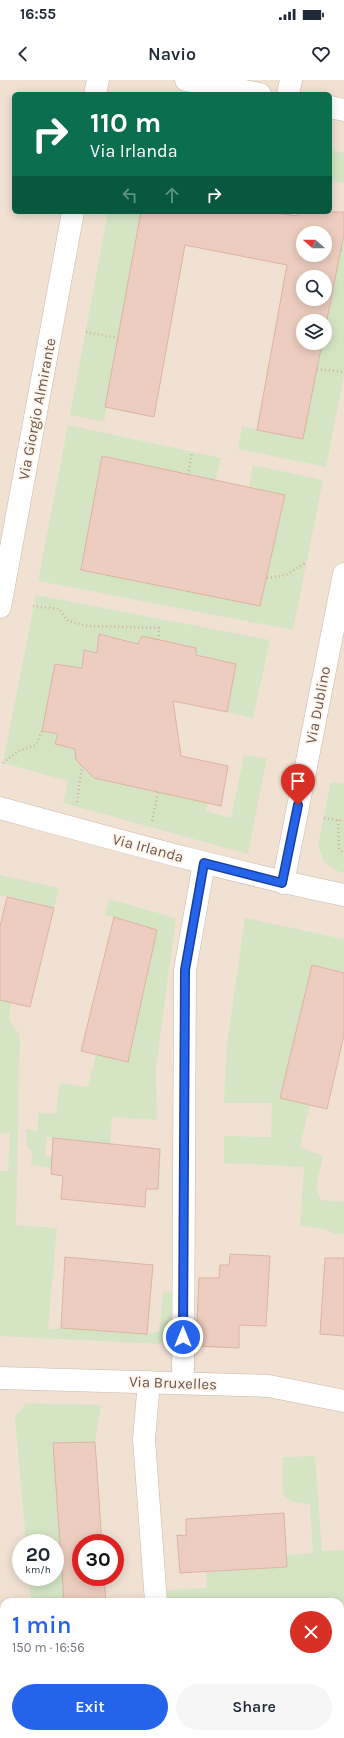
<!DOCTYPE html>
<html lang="en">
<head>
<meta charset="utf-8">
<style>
  body { margin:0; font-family:Karla,sans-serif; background:#f6f6f7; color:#1f2937; height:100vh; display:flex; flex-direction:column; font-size:15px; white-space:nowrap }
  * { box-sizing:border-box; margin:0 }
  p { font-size:13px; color:#747a83 }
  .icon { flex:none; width:22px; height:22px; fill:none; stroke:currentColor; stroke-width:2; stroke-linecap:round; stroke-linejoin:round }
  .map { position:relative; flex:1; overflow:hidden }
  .drawer { position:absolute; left:0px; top:1518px; width:344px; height:140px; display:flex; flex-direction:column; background:#fff; border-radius:12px 12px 0 0; box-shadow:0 2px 10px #0003 }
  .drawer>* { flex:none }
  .banner { position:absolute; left:12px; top:12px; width:320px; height:122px; border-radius:6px; box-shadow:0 2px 10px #0003; background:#0b6e4f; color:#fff; overflow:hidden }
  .needle { width:26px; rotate:291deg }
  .fabs { position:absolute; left:296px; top:146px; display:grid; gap:8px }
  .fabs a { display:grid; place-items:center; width:36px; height:36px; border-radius:50%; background:#fff; box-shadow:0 2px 10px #0003; font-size:20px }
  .speed { position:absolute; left:12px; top:1454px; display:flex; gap:8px; font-size:20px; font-weight:700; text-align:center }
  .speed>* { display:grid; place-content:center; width:52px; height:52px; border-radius:50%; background:#fff; box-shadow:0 2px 10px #0003; line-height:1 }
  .speed small { font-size:10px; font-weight:400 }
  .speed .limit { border:6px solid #d22; background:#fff; color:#111 }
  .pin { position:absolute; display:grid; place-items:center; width:34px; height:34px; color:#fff; margin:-41px -17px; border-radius:50% 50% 50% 0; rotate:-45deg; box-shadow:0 0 4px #0007 }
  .pin .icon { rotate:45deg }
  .me { position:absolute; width:44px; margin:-22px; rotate:0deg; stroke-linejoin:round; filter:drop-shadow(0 0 3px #0008) }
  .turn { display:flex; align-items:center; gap:14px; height:84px; padding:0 12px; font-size:18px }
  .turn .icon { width:52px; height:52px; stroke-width:2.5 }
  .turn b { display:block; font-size:28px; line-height:34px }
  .lanes { display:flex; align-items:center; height:38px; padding:0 12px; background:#0003; justify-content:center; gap:20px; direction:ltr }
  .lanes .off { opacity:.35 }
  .round { display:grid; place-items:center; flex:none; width:42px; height:42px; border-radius:21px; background:#f6f6f7 }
  .summary { display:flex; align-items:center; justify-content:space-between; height:68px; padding:0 12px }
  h1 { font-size:24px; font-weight:600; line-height:30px; color:#2563eb }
  .cta { display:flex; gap:8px; margin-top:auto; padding:8px 12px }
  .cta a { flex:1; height:46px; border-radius:24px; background:#2563eb; color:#fff; font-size:16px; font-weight:600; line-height:46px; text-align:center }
  .cta a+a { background:#f6f6f7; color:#1f2937 }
  .status { display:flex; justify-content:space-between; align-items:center; height:28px; padding:0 20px; background:#fff; direction:ltr }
  .status svg { height:11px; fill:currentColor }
  header { display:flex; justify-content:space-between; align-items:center; height:52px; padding:0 12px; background:#fff; font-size:18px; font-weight:600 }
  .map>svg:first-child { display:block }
  .residential { fill:#f0e1d3; fill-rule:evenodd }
  .green { fill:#d5e5c4 }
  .building { fill:#eccdbf; stroke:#ddb3a1; fill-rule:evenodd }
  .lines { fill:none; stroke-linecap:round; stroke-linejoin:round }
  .minor-casing { stroke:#c9b7ac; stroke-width:23 }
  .path { stroke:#d1b0a2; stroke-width:2.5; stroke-dasharray:1 3; stroke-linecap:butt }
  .minor { stroke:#fff; stroke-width:22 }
  .route-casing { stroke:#184099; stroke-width:10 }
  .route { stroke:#2563eb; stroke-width:7 }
  .labels { text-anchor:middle; stroke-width:3.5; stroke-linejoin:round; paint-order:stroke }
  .street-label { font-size:15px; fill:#6f564c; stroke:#fdf4ea }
</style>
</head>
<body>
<div class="status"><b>16:55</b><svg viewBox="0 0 49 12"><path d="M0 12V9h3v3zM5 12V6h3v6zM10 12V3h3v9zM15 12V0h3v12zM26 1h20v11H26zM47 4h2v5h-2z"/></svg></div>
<header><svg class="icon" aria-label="back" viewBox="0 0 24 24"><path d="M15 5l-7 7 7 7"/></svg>Navio<svg class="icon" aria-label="heart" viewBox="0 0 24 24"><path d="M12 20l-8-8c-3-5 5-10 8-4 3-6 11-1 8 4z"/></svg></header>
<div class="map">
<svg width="344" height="1658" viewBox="0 0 344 1658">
  <rect width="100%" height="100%" fill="#faefe4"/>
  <path class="residential" d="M0,0H344V1658H0ZM14,14H330V132H14ZM303,153H325V175H303ZM303,197H325V219H303ZM303,241H325V263H303ZM21,1463H55V1497H21ZM81,1463H115V1497H81ZM4,1522H340V1654H4Z"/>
  <g class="green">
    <path d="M330,70L344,73V103L330,100Z"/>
    <path d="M108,132H141L104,342L70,335Z"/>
    <path d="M344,154V295L326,387L238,369L242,346L303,358L322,263H325V249Z"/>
    <path d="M68,345L221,378L215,400L102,376L81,490L260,526L285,415L249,408L253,385L323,400L293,550L38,501Z"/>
    <path d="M36,515L270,560L253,638L227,632L236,584L196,575V568L138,564L100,554L97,573L84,570L82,588L55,584L42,651L58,654L55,664L75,669L76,680L82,686L93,689L92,698L208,723L206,731L231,738L244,675L267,678L248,774L63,723L68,701L3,683Z"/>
    <path d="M331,702L344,704V793L337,791L324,782L318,765Z"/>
    <path d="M0,795L59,808L54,828L0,815Z"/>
    <path d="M109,819L176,838L156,987L157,1040L112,1037L110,1064L47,1057L45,1076L53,1077L51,1088L31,1085L32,1071L27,1067L26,1049L38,1051V1033L56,1034L60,1003L88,1007L96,974L157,850L105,835Z"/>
    <path d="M245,838L344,859V893L312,885L280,1018L310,1025L300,1067L323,1076L316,1107L321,1120L344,1122V1154H334L325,1149L300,1146L304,1087L224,1083V1056L271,1057L272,1023H224L227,965Z"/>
    <path d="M0,920L11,922L9,940L20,955L16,1145L57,1148L48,1249L61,1248L147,1254L160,1251L163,1211L172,1212L171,1251L167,1259L159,1264L0,1256V1091H8L10,1054L0,1053Z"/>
    <path d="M26,1323L101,1325L95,1362L53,1363L64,1522H31L29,1497H55V1463H26L15,1337Z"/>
    <path d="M315,1376L322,1471L344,1470V1523L167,1522L166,1510L207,1508L206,1492L287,1487L286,1475L313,1473L310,1424L292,1422L283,1415V1377Z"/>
    <path d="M340,1643H344V1658H213L212,1654H340Z"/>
  </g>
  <g class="building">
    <path d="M141,132H273L297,136L298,132H344V154L325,249V241H303V263H322L303,359L257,350L287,185L185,165L154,337L105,327ZM303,153H325V175H303ZM303,197H325V219H303Z"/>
    <path d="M102,376L285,415L260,526L81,490Z"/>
    <path d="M99,554L138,564L142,556L196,568V575L236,584L227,632L173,621L181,676L228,686L221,726L94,698L76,680L75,669L55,664L58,654L42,651L55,584L82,588L84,570L97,573Z"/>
    <path d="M7,817L54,828L30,927L0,920V847Z"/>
    <path d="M114,837L157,850L128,982L81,971Z"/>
    <path d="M312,885L344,893V955L327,1029L280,1018Z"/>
    <path d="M53,1058L160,1069L158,1109H146L145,1127L61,1119L63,1096L51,1094Z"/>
    <path d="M230,1174L270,1176L266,1246L239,1245V1268L196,1266L199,1198H219L220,1185H229Z"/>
    <path d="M65,1177L153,1185L147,1254L61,1248Z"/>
    <path d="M325,1178H344V1256L320,1254Z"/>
    <path d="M95,1362L102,1463H81V1497H104L106,1522H64L53,1363Z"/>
    <path d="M284,1433L287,1487L180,1493L177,1455L186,1456V1439Z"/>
  </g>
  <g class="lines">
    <g class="minor-casing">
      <g id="minor">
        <path d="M186,0L260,14"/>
        <path d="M95,14L98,0"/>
        <path d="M288,14L291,0"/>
        <path d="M330,27L344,30"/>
        <path d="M0,527L73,132"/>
        <path d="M0,728C114,759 228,791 344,815"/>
        <path d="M283,803L344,494"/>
        <path d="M0,1298L269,1306L344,1321"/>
        <path d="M149,1302L144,1359L156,1522"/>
        <path d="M183,1303L185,890L204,783"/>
        <path d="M165,1654L166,1658"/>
      </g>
    </g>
    <g class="path">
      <path d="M128,132L141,134"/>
      <path d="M341,170H344"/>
      <path d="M86,252L118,258"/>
      <path d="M317,289L344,292"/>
      <path d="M188,395L192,372"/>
      <path d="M267,498L286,495L307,482"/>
      <path d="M33,526L59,529L68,541L88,546L159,548L158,560"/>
      <path d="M3,683L18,671L36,665L42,651"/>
      <path d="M77,722L82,686"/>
      <path d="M324,738L344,741"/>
      <path d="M338,740L339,769L344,773"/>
      <path d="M152,741L158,712"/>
    </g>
    <use href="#minor" class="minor"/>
  </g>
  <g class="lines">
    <g class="route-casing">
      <path id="route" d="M183,1257L185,890L204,783L282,803L298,725"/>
    </g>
    <use href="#route" class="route"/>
  </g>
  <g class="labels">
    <g class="street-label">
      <text transform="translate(37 329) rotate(-79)" y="5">Via Giorgio Almirante</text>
      <text transform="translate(318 625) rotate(-79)" y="5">Via Dublino</text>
      <text transform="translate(148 768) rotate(15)" y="5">Via Irlanda</text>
      <text transform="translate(173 1303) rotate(2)" y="5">Via Bruxelles</text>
    </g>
  </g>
</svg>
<div class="fabs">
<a><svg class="needle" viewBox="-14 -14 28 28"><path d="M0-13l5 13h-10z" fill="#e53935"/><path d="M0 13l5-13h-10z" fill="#747a83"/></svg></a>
<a><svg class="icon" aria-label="search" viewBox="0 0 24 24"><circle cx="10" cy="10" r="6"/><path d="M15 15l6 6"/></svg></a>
<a><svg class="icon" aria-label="layers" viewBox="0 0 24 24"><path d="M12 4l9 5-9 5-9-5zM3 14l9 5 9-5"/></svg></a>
</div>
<div class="speed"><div>20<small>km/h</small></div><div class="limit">30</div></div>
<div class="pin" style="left:298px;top:725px;background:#d93025"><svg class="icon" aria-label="arrive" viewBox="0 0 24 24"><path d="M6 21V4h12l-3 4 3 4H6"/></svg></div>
<svg class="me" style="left:183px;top:1257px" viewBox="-20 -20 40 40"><circle r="17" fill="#2563eb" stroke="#fff" stroke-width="3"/><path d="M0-11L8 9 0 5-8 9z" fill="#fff"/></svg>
<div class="banner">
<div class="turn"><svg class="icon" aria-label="right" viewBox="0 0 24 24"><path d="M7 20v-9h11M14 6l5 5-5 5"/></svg><div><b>110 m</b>Via Irlanda</div></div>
<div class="lanes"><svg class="icon off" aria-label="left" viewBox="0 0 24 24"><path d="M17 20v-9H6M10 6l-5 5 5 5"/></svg><svg class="icon off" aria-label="ahead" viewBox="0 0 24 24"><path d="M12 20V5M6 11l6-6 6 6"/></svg><svg class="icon" aria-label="right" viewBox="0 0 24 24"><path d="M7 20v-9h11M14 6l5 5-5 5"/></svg></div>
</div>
<section class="drawer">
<div class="summary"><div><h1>1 min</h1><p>150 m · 16:56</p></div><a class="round" style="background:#d93025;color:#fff"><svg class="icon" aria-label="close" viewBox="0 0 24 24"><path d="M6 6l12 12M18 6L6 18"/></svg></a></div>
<div class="cta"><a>Exit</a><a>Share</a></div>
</section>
</div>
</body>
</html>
